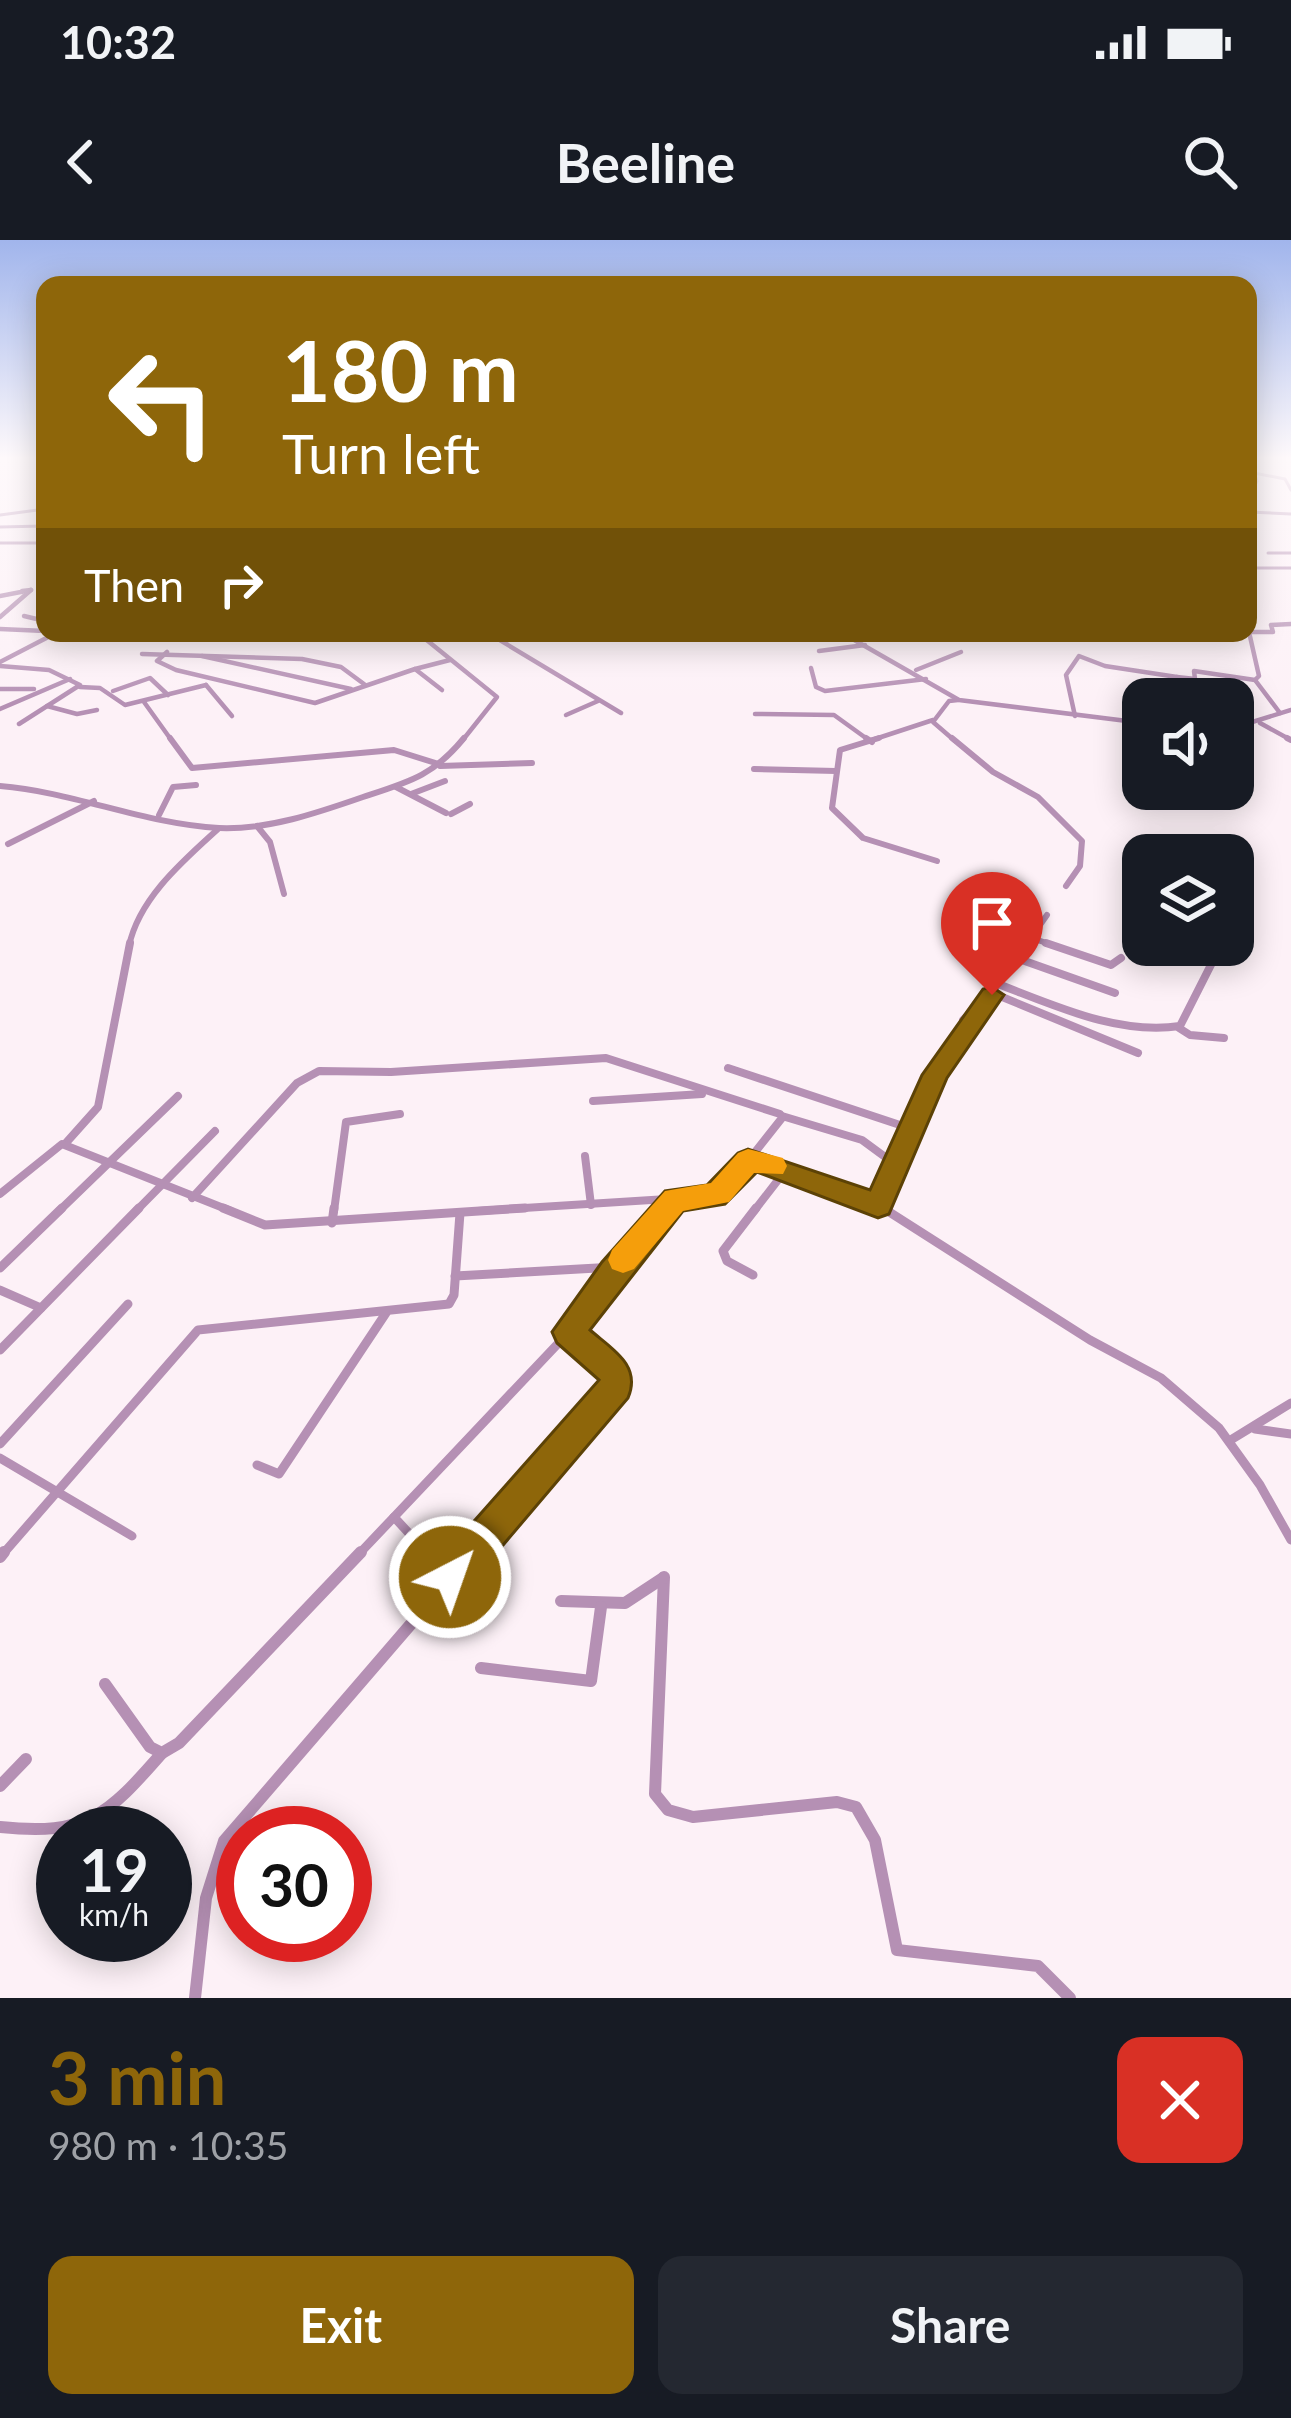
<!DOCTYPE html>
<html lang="en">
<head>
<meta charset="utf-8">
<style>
  body { margin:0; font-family:Lato,sans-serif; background:#242831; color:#f1f3f6; height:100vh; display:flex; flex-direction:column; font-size:45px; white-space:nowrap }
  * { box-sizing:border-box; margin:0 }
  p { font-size:39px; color:#9ea1a6 }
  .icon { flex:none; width:66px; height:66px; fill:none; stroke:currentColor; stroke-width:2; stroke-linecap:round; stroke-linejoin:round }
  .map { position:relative; height:1758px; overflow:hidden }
  .panel { display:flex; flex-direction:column; background:#171b24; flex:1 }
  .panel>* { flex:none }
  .hud { position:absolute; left:36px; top:36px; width:1221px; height:366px; border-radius:24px; box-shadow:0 6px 30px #0003; background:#8e660a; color:#fff; overflow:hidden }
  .fabs { position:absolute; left:1122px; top:438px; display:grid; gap:24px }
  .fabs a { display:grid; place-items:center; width:132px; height:132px; border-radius:24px; background:#171b24; box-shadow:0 6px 30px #0003; font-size:60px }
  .speed { position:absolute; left:36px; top:1566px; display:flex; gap:24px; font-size:60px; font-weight:700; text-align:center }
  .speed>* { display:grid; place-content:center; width:156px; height:156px; border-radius:50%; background:#171b24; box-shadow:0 6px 30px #0003; line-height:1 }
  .speed small { font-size:30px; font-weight:400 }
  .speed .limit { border:18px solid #d22; background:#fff; color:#111 }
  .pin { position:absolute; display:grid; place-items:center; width:102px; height:102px; color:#fff; margin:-123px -51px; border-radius:50% 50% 50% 0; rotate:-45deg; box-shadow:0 0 12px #0007 }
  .pin .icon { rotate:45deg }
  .me { position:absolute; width:132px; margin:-66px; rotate:41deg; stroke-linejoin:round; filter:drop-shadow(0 0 9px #0008) }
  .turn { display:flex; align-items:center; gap:42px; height:252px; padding:0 48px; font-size:54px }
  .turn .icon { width:156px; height:156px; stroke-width:2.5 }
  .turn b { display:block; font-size:84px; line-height:102px }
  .then { display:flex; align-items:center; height:114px; padding:0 48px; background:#0003; gap:24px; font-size:45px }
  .round { display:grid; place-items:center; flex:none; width:126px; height:126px; border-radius:24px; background:#242831 }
  .head { display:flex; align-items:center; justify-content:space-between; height:204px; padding:0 48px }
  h1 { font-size:72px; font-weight:700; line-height:90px; color:#8e660a }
  .button { display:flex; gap:24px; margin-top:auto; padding:24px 48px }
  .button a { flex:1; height:138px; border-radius:24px; background:#8e660a; color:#fff; font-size:48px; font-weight:700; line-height:138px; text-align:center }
  .button a+a { background:#242831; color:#f1f3f6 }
  .status { display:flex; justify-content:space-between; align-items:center; height:84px; padding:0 60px; background:#171b24; direction:ltr }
  .status svg { height:33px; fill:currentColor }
  header { display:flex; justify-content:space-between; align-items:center; height:156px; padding:0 48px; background:#171b24; font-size:54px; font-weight:700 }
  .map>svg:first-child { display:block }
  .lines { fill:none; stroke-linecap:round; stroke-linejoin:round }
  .minor-far5 { stroke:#b590b4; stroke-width:3 }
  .minor-far4 { stroke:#b590b4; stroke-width:4.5 }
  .minor-far3 { stroke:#b590b4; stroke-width:6 }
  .minor-far2 { stroke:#b590b4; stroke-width:8 }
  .minor-far1 { stroke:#b590b4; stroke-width:9 }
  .minor { stroke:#b590b4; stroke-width:12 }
  .route { fill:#8e660a; stroke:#5c4206; stroke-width:3 }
  .slow { fill:#f59e0b }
</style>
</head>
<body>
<div class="status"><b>10:32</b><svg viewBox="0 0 49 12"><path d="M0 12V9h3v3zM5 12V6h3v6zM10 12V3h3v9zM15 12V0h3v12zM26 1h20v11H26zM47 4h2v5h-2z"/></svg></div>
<header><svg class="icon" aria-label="back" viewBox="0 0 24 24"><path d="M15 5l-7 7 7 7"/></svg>Beeline<svg class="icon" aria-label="search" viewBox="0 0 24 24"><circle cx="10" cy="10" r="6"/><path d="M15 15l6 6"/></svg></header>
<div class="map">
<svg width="1291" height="1758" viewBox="0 0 1291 1758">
  <rect width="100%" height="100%" fill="#fdf1f7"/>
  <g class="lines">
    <g class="minor-far5">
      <path d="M1252,227L1257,241L1251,253L1256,272"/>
      <path d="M1254,233L1285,239L1291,250"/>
      <path d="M1248,272L1291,274"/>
      <path d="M0,275L45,269"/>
      <path d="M0,287L43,286L40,293"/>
      <path d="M0,303H45"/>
      <path d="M1268,313H1291"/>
      <path d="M1248,328H1291"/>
    </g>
    <g class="minor-far4">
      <path d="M0,356L31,350L22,351"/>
      <path d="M24,376L45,381"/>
      <path d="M0,377L31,350"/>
      <path d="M0,389L45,391"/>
      <path d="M85,393L286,397L341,393"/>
      <path d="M418,393L497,457L462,501"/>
      <path d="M488,393L621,473"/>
      <path d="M842,393L959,460L1143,483"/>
      <path d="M819,411L865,405"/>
      <path d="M167,412L157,421L176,430L315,463L415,429"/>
      <path d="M142,414L302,419L341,427L364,444"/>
      <path d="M202,416L351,449"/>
      <path d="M0,422L56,393"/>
      <path d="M0,426L49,430L80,445L19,484"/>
      <path d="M811,428L816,447L825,451L926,439"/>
      <path d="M916,430L961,412"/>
      <path d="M206,445L232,476"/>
      <path d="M80,447L100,448L125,465L206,445"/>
      <path d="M0,449H34"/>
      <path d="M442,450L415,429L450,420"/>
      <path d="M113,451L150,438L168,455"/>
      <path d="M1233,456L1237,469L1248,471L1251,485"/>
      <path d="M1184,459L1177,437L1195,439L1194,431L1255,440"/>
      <path d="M144,462L172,501"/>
      <path d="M47,466L77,474L97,470"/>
      <path d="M0,469L70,439"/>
      <path d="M1280,473L1255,440L1259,436L1249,392H1273L1271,385L1291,384"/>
      <path d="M755,474L834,475L870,501"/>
      <path d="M566,475L598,461"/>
      <path d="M1075,476L1066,435L1079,416L1105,426L1177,437"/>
      <path d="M1260,483L1291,500"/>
      <path d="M1233,488L1291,470"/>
      <path d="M869,501L933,480"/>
      <path d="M955,501L933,482L949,461L958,460"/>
    </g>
    <g class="minor-far3">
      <path d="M170,498L192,528L394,510L442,525"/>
      <path d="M866,498L872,502"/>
      <path d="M879,498L840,510L832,568L863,598L937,621"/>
      <path d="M952,498L993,532L1038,557L1082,601L1080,626L1066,646"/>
      <path d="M1287,498L1291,500"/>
      <path d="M440,526L532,523"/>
      <path d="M754,529L836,531"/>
      <path d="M0,546C74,552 144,584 219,588C268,590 317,573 363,557C409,542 433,536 464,498"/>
      <path d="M396,547L446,573"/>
      <path d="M411,554L445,541"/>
      <path d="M451,574L470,564"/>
      <path d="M159,575L173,547L196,545"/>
      <path d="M257,586L270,602L284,654"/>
      <path d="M8,604L94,561"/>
      <path d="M1029,697L1055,706"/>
      <path d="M129,706C139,658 184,620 218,589"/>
      <path d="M1025,706L1047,675"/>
    </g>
    <g class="minor-far2">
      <path d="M1046,703L1111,725L1121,718"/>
      <path d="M1019,719L1115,753"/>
      <path d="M998,744C1056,766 1117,795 1180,786L1219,709"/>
      <path d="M1179,788L1190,795L1224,798"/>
      <path d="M965,792L963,780L995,748L1027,703"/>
      <path d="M728,828L912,889"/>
      <path d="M593,861L702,854"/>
      <path d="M782,876L862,900L896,925"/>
      <path d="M65,904L98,867L130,703"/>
      <path d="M585,916L591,965"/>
      <path d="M0,954L62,904L231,971"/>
      <path d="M192,958L297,843L319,831L391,832L606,818L780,874L782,878L748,921"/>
      <path d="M878,965L935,835L987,766L990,752L1138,813"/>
      <path d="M59,971L178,856"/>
      <path d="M136,971L215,891"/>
      <path d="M334,971L346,882L400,874"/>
      <path d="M478,971L715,956L748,921L888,971"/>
      <path d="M665,971L675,960"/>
      <path d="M754,971L785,931"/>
    </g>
    <g class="minor-far1">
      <path d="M223,968L265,985L525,968"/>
      <path d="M883,968L1090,1100L1161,1138L1219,1188L1260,1245L1291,1300"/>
      <path d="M332,983L334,968"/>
      <path d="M0,1028L62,968"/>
      <path d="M753,1035L727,1021L723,1011L756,968"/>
      <path d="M455,1036L615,1027"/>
      <path d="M0,1050L41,1068"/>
      <path d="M0,1110L139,968"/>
      <path d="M1255,1189L1291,1194"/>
      <path d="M1229,1201L1291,1163"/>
      <path d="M0,1204L128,1064"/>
      <path d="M0,1218L132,1296"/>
      <path d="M257,1225L279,1234L386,1073"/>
      <path d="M2,1315L198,1090L449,1064L454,1055L460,973"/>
      <path d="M358,1315L394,1277"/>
      <path d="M429,1315L394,1277L569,1092L668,968"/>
      <path d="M471,1315L616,1146V1133L569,1092"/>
    </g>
    <g class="minor">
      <path d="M427,1312L450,1337"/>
      <path d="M0,1317L4,1312"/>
      <path d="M664,1337L655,1554L668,1570L693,1577L837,1562L856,1567L875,1600L897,1710L1038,1726L1070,1758"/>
      <path d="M561,1361L625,1363L663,1338"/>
      <path d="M481,1428L591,1441L601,1367"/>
      <path d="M105,1444L150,1507L162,1513L179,1503L361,1312"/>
      <path d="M0,1546L26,1519"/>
      <path d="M0,1587C87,1596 107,1576 162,1513"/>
      <path d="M195,1758L206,1658L224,1601L473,1312"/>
    </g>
  </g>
  <linearGradient id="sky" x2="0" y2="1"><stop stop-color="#a1b5ec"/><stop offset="0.47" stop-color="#fef9fb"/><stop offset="1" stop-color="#fef9fb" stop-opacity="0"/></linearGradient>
  <rect width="1291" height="464" fill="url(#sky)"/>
  <path class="route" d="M992,747L1004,755L947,838L889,974L878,978L757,932L725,964L683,971L590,1090C612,1109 642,1125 628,1158L464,1351L450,1357L436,1351L431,1337L436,1324L599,1140L557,1103L552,1092L602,1022L665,951L707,945L738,913L748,909L870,950L922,835L983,749Z"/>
  <path class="slow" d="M748,909L783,918L787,926L783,934L754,933L729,962L683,971L634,1029L623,1033L612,1029L608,1020L612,1010L665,951L711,943L738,913Z"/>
</svg>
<div class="fabs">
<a><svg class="icon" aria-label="sound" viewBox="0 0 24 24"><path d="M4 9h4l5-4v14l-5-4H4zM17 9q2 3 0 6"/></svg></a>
<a><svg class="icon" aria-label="layers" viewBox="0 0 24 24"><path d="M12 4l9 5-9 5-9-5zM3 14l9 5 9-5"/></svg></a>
</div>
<div class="speed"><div>19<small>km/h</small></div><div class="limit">30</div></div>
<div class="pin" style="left:992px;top:755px;background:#d93025"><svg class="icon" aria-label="arrive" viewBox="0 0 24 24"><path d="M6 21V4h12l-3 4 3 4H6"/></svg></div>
<svg class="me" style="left:450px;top:1337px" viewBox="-20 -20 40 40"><circle r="17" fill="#8e660a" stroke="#fff" stroke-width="3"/><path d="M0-11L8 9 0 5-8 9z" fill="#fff"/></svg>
<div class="hud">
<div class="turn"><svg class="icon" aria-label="left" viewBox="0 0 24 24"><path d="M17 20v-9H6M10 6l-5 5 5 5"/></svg><div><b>180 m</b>Turn left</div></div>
<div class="then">Then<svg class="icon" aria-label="right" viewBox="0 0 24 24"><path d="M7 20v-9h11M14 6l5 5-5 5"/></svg></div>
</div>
</div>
<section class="panel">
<div class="head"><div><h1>3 min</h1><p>980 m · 10:35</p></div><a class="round" style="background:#d93025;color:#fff"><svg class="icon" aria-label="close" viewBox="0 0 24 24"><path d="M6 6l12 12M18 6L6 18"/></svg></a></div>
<div class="button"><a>Exit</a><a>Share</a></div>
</section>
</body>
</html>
